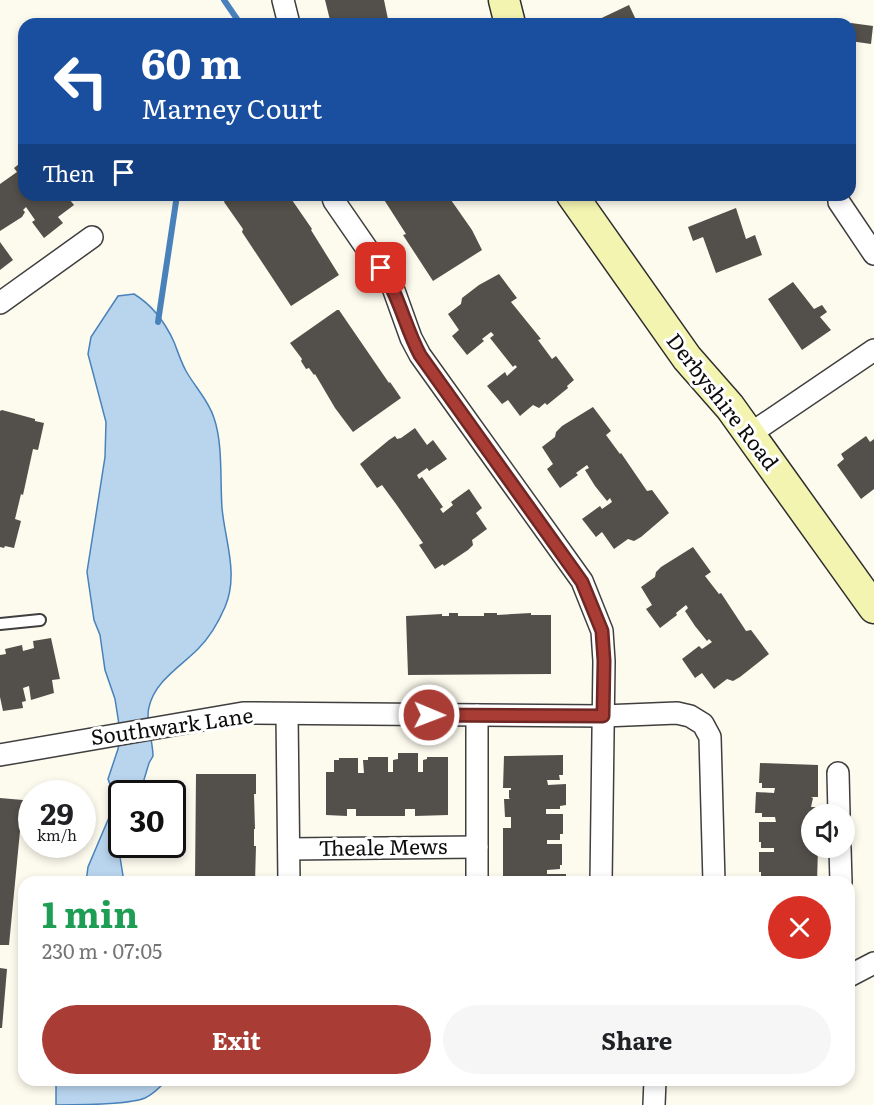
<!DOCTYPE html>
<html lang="en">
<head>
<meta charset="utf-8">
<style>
  body { margin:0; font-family:Literata,serif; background:#f6f6f6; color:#202124; height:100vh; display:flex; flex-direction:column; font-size:22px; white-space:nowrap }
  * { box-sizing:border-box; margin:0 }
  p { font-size:20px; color:#757577 }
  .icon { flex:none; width:33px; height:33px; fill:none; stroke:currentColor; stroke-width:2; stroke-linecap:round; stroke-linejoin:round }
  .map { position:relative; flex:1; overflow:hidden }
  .details { position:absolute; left:18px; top:876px; width:837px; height:210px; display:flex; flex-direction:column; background:#fff; border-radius:18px; box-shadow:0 3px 9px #0003 }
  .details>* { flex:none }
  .top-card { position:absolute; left:18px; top:18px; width:838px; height:183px; border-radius:18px; box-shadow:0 3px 9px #0003; background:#1a4fa0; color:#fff; overflow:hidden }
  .tools { position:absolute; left:801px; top:804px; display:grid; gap:12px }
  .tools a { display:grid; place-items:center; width:54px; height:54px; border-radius:50%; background:#fff; box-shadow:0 3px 9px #0003; font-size:30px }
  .speed { position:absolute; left:18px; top:780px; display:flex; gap:12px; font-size:30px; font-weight:700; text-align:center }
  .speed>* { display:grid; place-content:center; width:78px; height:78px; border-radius:50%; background:#fff; box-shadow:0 3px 9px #0003; line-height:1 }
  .speed small { font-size:15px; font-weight:400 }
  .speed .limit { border:3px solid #111; border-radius:9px; background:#fff; color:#111 }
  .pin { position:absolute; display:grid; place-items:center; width:51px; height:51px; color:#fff; margin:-26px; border-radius:12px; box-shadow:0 3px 9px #0006 }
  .me { position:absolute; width:66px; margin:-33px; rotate:91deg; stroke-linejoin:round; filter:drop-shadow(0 0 4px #0008) }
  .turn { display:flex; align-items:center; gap:21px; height:126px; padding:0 24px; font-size:27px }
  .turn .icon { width:78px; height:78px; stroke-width:2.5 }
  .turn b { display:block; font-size:42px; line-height:51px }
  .then { display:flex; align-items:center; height:57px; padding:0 24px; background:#0003; gap:12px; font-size:22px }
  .round { display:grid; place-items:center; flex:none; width:63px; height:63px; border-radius:32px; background:#f6f6f6 }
  .headline { display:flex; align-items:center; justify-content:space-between; height:102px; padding:0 24px }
  h1 { font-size:36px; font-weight:700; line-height:45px; color:#1e9e55 }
  .cta { display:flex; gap:12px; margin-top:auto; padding:12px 24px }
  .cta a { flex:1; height:69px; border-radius:36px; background:#aa3c36; color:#fff; font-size:24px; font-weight:700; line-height:69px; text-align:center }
  .cta a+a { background:#f6f6f6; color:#202124 }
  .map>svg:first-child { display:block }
  .water { fill:#b9d5ee; stroke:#4982bb; stroke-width:1.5 }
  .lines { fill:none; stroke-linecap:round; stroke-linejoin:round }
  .stream { stroke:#4982bb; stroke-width:6 }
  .building { fill:#534f4a }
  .lane-casing { stroke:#3f3f3f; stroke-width:14 }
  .street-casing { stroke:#3f3f3f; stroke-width:24 }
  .secondary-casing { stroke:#2e2e2e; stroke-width:33 }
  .lane { stroke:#fff; stroke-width:10 }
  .street { stroke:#fff; stroke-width:21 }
  .secondary { stroke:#f4f4b1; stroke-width:30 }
  .route-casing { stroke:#6e2723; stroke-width:15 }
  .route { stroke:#aa3c36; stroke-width:10 }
  .labels { text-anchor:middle; stroke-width:6; stroke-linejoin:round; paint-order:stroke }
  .street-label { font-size:21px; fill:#0c0c0c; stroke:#fff }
</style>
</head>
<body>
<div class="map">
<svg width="874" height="1105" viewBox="0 0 874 1105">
  <rect width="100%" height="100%" fill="#fdfbee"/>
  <g class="water">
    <path d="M134,294C152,305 165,322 174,342C178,352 181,362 186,371C195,387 209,401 214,418C223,444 220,480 222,508C225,541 239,574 225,607C219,621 209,638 198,649C180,667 155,681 149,707C145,720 153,741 153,756L149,763L140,793L122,794L120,857L124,882H86L88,867L116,801L108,779L118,749L120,731L115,699L105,670L100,635L94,620L87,572L105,457L106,422L88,354L91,337L118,296Z"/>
    <path d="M56,1080H167C160,1087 154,1094 145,1098C128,1105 77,1105 56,1105Z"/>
  </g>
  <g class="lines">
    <g class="stream">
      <path d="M224,0L237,19L234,24"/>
      <path d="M158,322L177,195"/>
    </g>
  </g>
  <g class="building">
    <path d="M325,0H384L389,24H331Z"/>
    <path d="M629,5L638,24H589Z"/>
    <path d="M851,23L873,26L871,44L850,41Z"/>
    <path d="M24,160V195H66L74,205L58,217L63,223L44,238L32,222L35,220L26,207L23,210L25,212L22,217L0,231V184L17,172L14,168Z"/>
    <path d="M222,195H291L294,199L292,200L312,229L311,230L339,275L291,306L242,232L243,229L224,202L225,200Z"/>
    <path d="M381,195H450L453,199L451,200L472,230L482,250L433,281L403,235L406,234Z"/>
    <path d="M736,208L746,239L755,235L762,255L716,273L703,237L693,241L688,227Z"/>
    <path d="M0,242L13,260L0,270Z"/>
    <path d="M499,274L517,298L511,302L541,339L538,340L552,359L556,356L574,380L567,386L568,388L547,405L545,403L539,408L533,405L520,416L508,400L502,404L487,386L505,372L507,376L517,367L515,365L513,367L490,338L494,335L491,332L482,339L484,341L467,355L452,336L459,330L448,314L461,304L462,298L479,285Z"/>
    <path d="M793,282L814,309L822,305L827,312L820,317L831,330L802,350L768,299Z"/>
    <path d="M337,310H339L389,383L390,382L401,398L353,432L335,408L315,374L314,375L309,368L306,369L301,361L302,359L290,343Z"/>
    <path d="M593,407L611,431L606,435L620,454L621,453L647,491L652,490L669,513L641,537L634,541L628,539L614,549L602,532L596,537L582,519L600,506L602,509L612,502L610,498L607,501L595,486L585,470L589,468L587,465L576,473L578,475L560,488L547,469L553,464L542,447L555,437L556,432L562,426Z"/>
    <path d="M2,410L35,419V421L44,423L38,450L33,449L23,495L21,494L15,519L21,521L14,548L5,546L4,548L0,547V411Z"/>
    <path d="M415,428L427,445L433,440L447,459L429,471L427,468L417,475L419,479L422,477L443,507L440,509L443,513L453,505L451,502L469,489L482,508L476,513L487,529L472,540L473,545L468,550L444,566L443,564L435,569L419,545L423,543L396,504L382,485L377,488L360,464L389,440L395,436L397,439L401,438Z"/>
    <path d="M866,436L870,442L874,439V489L861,499L837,465L844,459L841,454Z"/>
    <path d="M693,547L711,572L705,576L719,594L721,593L746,631L751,630L769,654L740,677L733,681L727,679L714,689L702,673L695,678L682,659L699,646L702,649L712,642L709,639L707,641L695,626L685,611L688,608L686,605L676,613L677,615L660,628L646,609L652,605L641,587L655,577L656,572L661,567Z"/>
    <path d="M449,613H458V616H484V613H497V615L531,613V615H551V674L408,675L406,616L442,614V616H449Z"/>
    <path d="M51,638L60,679L52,680L54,693L31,700L29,686L23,688L26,701L22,702L23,708L3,711L0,697V655L6,654L5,649L22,645L23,651L34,648L33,641Z"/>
    <path d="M398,753H418V772H423V760L427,759V757H448V815L415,816V809H405V816H356V809H347V816L326,815V772H334V760H339V758H358V773H364L363,760H368V757H388V772H393V760L398,759Z"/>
    <path d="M563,755V775H559L560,780H547L548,785L566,784V805L560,806V809H546V814H563V834H560V840H547V844H562V865H560V869L547,870V874H566V882H509L511,877H503V828H511V817H505L504,799H510L509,798V790H511V788H503L504,756Z"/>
    <path d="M760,763L818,765V797H811L813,798L811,807H817V814H812L811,837L812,848H818L817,882H774V878L761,877V872H759V852H774V848H761V842H759V822H776L775,817H762V813H755L756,792L774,793L775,788H762V783H759Z"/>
    <path d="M196,774H256V794H254L255,829H254V846H256L255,882H197V879L195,880Z"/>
    <path d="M0,798L23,800L9,945H0Z"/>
    <path d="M0,968L7,969L2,1028H0Z"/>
  </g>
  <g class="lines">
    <g class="lane-casing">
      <path id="lane" d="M0,624L40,620"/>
    </g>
    <g class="street-casing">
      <g id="street">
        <path d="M283,0L289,24"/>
        <path d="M332,195L334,201L392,285L411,338L420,355L582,581L602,631L604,661L601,882"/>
        <path d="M839,202L874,254"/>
        <path d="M0,303L92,237"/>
        <path d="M750,434L874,350"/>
        <path d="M287,714L289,882"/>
        <path d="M0,755L243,713L603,716L677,713L690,716L703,724L710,737L714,882"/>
        <path d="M838,773L839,814"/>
        <path d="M840,848L841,882"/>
        <path d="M289,849L477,847"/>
        <path d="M477,882V715"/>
        <path d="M849,976L874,963"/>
        <path d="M654,1105L655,1080"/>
      </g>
    </g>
    <g class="secondary-casing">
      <g id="secondary">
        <path d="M504,0L510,24"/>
        <path d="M572,195L687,358L730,407L874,608"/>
      </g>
    </g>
    <use href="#lane" class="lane"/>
    <use href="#street" class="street"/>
    <use href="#secondary" class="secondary"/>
  </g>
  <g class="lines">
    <g class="route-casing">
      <path id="route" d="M381,268C399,295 405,327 420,355L582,582L602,631L604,661L603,716L429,715"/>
    </g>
    <use href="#route" class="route"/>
  </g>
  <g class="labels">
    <g class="street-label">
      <text transform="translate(722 402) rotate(52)" y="7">Derbyshire Road</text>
      <text transform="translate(172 727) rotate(-8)" y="7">Southwark Lane</text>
      <text transform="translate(383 848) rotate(-1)" y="7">Theale Mews</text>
    </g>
  </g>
</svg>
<div class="tools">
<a><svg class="icon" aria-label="sound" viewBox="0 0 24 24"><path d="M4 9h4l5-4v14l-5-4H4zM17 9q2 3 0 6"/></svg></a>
</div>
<div class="speed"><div>29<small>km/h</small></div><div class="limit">30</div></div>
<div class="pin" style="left:381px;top:268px;background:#d93025"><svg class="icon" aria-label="arrive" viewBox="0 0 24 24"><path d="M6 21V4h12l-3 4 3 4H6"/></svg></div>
<svg class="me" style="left:429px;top:715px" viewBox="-20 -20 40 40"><circle r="17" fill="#aa3c36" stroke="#fff" stroke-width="3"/><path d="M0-11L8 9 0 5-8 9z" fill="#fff"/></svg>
<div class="top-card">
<div class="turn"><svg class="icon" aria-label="left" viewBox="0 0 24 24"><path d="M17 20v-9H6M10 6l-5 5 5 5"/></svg><div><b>60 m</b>Marney Court</div></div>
<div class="then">Then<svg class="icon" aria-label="arrive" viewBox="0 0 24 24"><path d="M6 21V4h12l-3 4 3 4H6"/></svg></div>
</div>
<section class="details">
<div class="headline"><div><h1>1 min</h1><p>230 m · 07:05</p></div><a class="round" style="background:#d93025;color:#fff"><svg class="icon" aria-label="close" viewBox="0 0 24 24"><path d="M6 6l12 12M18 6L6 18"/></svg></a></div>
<div class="cta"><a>Exit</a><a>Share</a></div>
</section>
</div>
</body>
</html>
